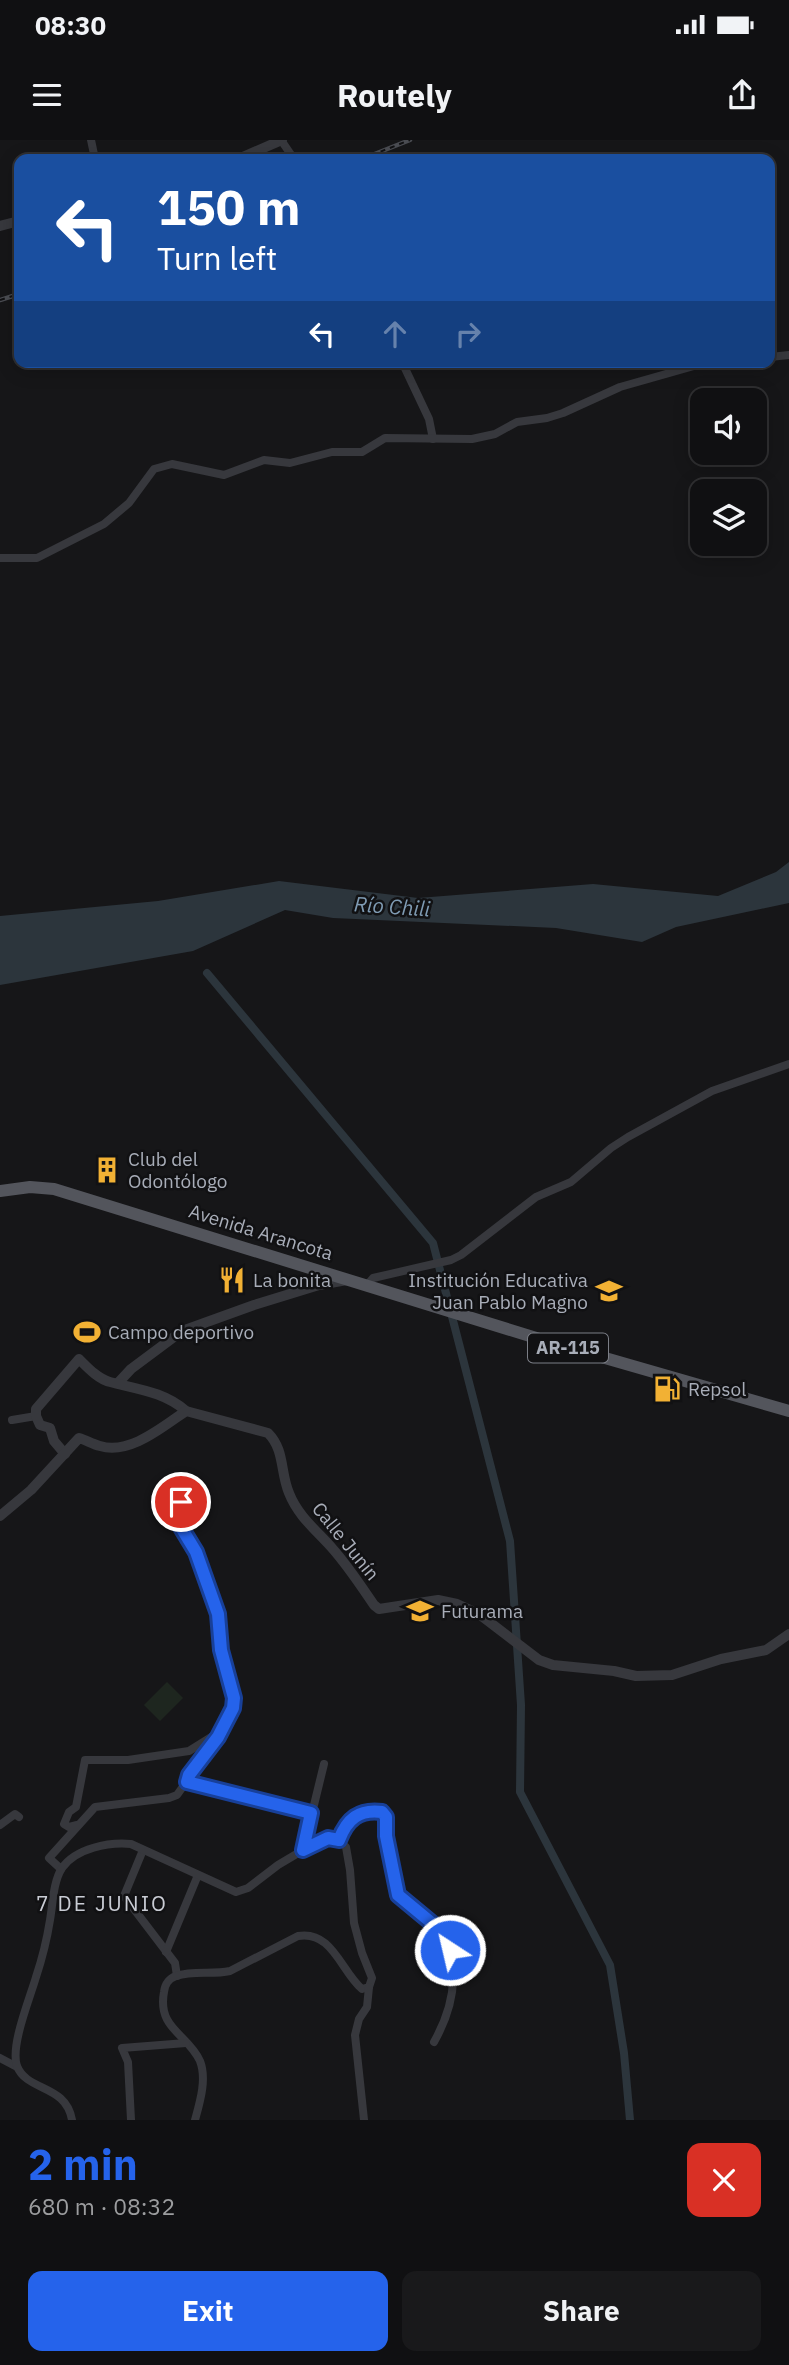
<!DOCTYPE html>
<html lang="en">
<head>
<meta charset="utf-8">
<style>
  body { margin:0; font-family:"IBM Plex Sans",sans-serif; background:#19191b; color:#f1f3f6; height:100vh; display:flex; flex-direction:column; font-size:26px; white-space:nowrap }
  * { box-sizing:border-box; margin:0 }
  p { font-size:23px; color:#9c9d9f }
  .icon { flex:none; width:38px; height:38px; fill:none; stroke:currentColor; stroke-width:2; stroke-linecap:round; stroke-linejoin:round }
  .map { position:relative; height:1980px; overflow:hidden }
  .side { display:flex; flex-direction:column; background:#101012; flex:1 }
  .side>* { flex:none }
  .top-card { position:absolute; left:14px; top:14px; width:761px; height:214px; border-radius:14px; box-shadow:0 4px 18px #0003,0 0 0 2px #303032; background:#1a4fa0; color:#fff; overflow:hidden }
  .controls { position:absolute; left:690px; top:248px; display:grid; gap:14px }
  .controls a { display:grid; place-items:center; width:77px; height:77px; border-radius:14px; background:#101012; box-shadow:0 4px 18px #0003,0 0 0 2px #303032; font-size:35px }
  .pin { position:absolute; display:grid; place-items:center; width:60px; height:60px; color:#fff; margin:-30px; border:4px solid #fff; border-radius:50%; box-shadow:0 2px 7px #0007 }
  .me { position:absolute; width:77px; margin:-38px; rotate:325deg; stroke-linejoin:round; filter:drop-shadow(0 0 5px #0008) }
  .turn { display:flex; align-items:center; gap:24px; height:147px; padding:0 28px; font-size:32px }
  .turn .icon { width:91px; height:91px; stroke-width:2.5 }
  .turn b { display:block; font-size:49px; line-height:60px }
  .lanes { display:flex; align-items:center; height:66px; padding:0 28px; background:#0003; justify-content:center; gap:35px; direction:ltr }
  .lanes .off { opacity:.35 }
  .round { display:grid; place-items:center; flex:none; width:74px; height:74px; border-radius:14px; background:#19191b }
  .head { display:flex; align-items:center; justify-content:space-between; height:119px; padding:0 28px }
  h1 { font-size:42px; font-weight:700; line-height:52px; color:#2563eb }
  .primary-button { display:flex; gap:14px; margin-top:auto; padding:14px 28px }
  .primary-button a { flex:1; height:80px; border-radius:14px; background:#2563eb; color:#fff; font-size:28px; font-weight:700; line-height:80px; text-align:center }
  .primary-button a+a { background:#19191b; color:#f1f3f6 }
  .status { display:flex; justify-content:space-between; align-items:center; height:49px; padding:0 35px; background:#101012; direction:ltr }
  .status svg { height:19px; fill:currentColor }
  header { display:flex; justify-content:space-between; align-items:center; height:91px; padding:0 28px; background:#101012; font-size:32px; font-weight:700 }
  .map>svg:first-child { display:block }
  .green { fill:#1e261f }
  .water { fill:#2c353c }
  .lines { fill:none; stroke-linecap:round; stroke-linejoin:round }
  .canal { stroke:#2c353c; stroke-width:8 }
  .minor { stroke:#37383d; stroke-width:8 }
  .tertiary { stroke:#37383d; stroke-width:10 }
  .primary { stroke:#53555c; stroke-width:12 }
  .rail-casing { stroke:#4a4c52; stroke-width:4.5 }
  .rail { stroke:#111113; stroke-width:2; stroke-dasharray:5; stroke-linecap:butt }
  .route-casing { stroke:#184099; stroke-width:18 }
  .route { stroke:#2563eb; stroke-width:12 }
  .labels { text-anchor:middle; stroke-width:5; stroke-linejoin:round; paint-order:stroke }
  .shield { fill:#111113; stroke:#7b7e86; stroke-width:2 }
  .shield-label { font-size:18px; font-weight:bold; fill:#a8adb8 }
  .poi-label { font-size:19px; fill:#a8adb8; stroke:#111113; text-anchor:start }
  .street-label { font-size:19px; fill:#a8adb8; stroke:#111113 }
  .water-label { font-size:21px; font-style:italic; fill:#7f9bb3; stroke:#111113 }
  .neighbourhood-label { font-size:21px; letter-spacing:2px; fill:#c9ccd4; stroke:#111113 }
</style>
</head>
<body>
<div class="status"><b>08:30</b><svg viewBox="0 0 49 12"><path d="M0 12V9h3v3zM5 12V6h3v6zM10 12V3h3v9zM15 12V0h3v12zM26 1h20v11H26zM47 4h2v5h-2z"/></svg></div>
<header><svg class="icon" aria-label="menu" viewBox="0 0 24 24"><path d="M4 6h16M4 12h16M4 18h16"/></svg>Routely<svg class="icon" aria-label="share" viewBox="0 0 24 24"><path d="M12 15V3M7 8l5-5 5 5M5 13v7h14v-7"/></svg></header>
<div class="map">
<svg width="789" height="1980" viewBox="0 0 789 1980">
  <rect width="100%" height="100%" fill="#161618"/>
  <path class="green" d="M167,1542L183,1558L160,1581L144,1565Z"/>
  <path class="water" d="M789,722V763L676,787L642,802L556,788L333,778L285,770L193,811L0,845V776L158,761L279,741L418,758L593,744L718,756L776,732Z"/>
  <g class="lines">
    <path class="canal" d="M207,833L433,1103L510,1401L521,1565L520,1652L610,1825L624,1913L630,1980"/>
    <g class="minor">
      <path d="M91,0L95,19"/>
      <path d="M281,0L294,19"/>
      <path d="M770,217L789,215"/>
      <path d="M402,222L429,279L433,299"/>
      <path d="M0,418H37L104,384L129,363L154,329L172,324L224,335L264,320L290,323L332,312H362L385,298L472,299L495,294L517,282L547,278L563,273L620,247L701,224L720,222"/>
      <path d="M367,1145L373,1138L451,1120L461,1115L536,1057L571,1042L611,1008L628,997L712,951L789,924"/>
      <path d="M12,1280L36,1276"/>
      <path d="M187,1642L311,1673"/>
      <path d="M0,1685L15,1674L19,1677"/>
      <path d="M77,1685L69,1687L64,1684L69,1672L76,1667L85,1620H128L189,1611L213,1596L218,1597"/>
      <path d="M339,1700L350,1679L377,1671L384,1673C387,1680 385,1687 385,1694C386,1709 390,1738 396,1752C402,1765 418,1771 428,1780C465,1812 456,1863 434,1902"/>
      <path d="M143,1710L124,1756L175,1823L177,1836"/>
      <path d="M303,1710L324,1624"/>
      <path d="M61,1729L49,1718L95,1667L169,1658L177,1655L218,1597L233,1568L234,1558L221,1510L217,1474L196,1412L176,1379L181,1362"/>
      <path d="M166,1812L198,1735"/>
      <path d="M0,1918L17,1927"/>
      <path d="M72,1980C66,1944 27,1952 17,1926C10,1906 30,1858 36,1837C42,1819 47,1799 50,1780C53,1763 53,1742 62,1728C76,1708 109,1702 131,1704L236,1752L248,1748L278,1725L315,1703L328,1698L339,1700L346,1707L350,1730L354,1783L362,1813L372,1838L369,1847L362,1849C341,1831 332,1790 298,1796L230,1831C212,1835 194,1830 176,1836C168,1839 165,1844 164,1852C157,1889 188,1894 200,1921C207,1939 200,1962 195,1980"/>
      <path d="M131,1980L128,1922L122,1908L186,1903"/>
      <path d="M364,1980L355,1895L359,1879L367,1867L369,1847"/>
    </g>
    <g class="tertiary">
      <path d="M238,19L282,0"/>
      <path d="M0,86L19,81"/>
      <path d="M118,1243L131,1229L182,1191L254,1165L319,1145L347,1140"/>
      <path d="M65,1314L54,1301L50,1288L40,1285L36,1276V1269L79,1219C87,1227 98,1239 110,1242C137,1249 165,1252 186,1271L268,1293C285,1310 280,1332 289,1353C298,1376 316,1390 332,1408C348,1426 361,1446 374,1465L379,1469L438,1460L457,1464L479,1474L539,1520L553,1525L614,1531L636,1536L672,1535L721,1519L766,1510L789,1494"/>
      <path d="M0,1376L31,1350L79,1298C86,1300 92,1304 100,1306C130,1315 162,1287 186,1271"/>
    </g>
    <path class="primary" d="M0,1051L30,1047L54,1049L546,1201L789,1271"/>
    <g class="rail-casing">
      <g id="rail">
        <path d="M362,19L410,0"/>
        <path d="M0,160L19,154"/>
      </g>
    </g>
    <use href="#rail" class="rail"/>
  </g>
  <g class="lines">
    <g class="route-casing">
      <path id="route" d="M181,1362L176,1379L196,1412L218,1474L221,1510L234,1558L233,1568L218,1597L189,1635L187,1642L311,1673L303,1710L328,1698L339,1700C347,1679 359,1669 382,1672L386,1677V1696L398,1755L433,1784L444,1797L450,1810"/>
    </g>
    <use href="#route" class="route"/>
  </g>
  <defs>
    <g id="building-bare" transform="scale(2.1)"><path d="M-4-6H4V6H1V3H-1V6H-4ZM-2.5-4.3h1.7v1.8h-1.7ZM.8-4.3h1.7v1.8H.8ZM-2.5-1h1.7V.8h-1.7ZM.8-1h1.7V.8H.8Z" fill="#f2b134" stroke="#111113" stroke-width="2.5" paint-order="stroke"/></g>
    <g id="restaurant-bare" transform="scale(2.1)"><path d="M-5-6h1v4h1v-4h1v4h1v-4h1v5L-1.5 .5V6h-2V.5L-5-1ZM5-6V6H3V1.5H1.5Q1.5-4 5-6Z" fill="#f2b134" stroke="#111113" stroke-width="2.5" paint-order="stroke"/></g>
    <g id="school-bare" transform="scale(2.1)"><path d="M0-5L7-2L0 1L-7-2ZM-4 1L0 2.5L4 1V4Q0 6-4 4Z" fill="#f2b134" stroke="#111113" stroke-width="2.5" paint-order="stroke"/></g>
    <g id="stadium-bare" transform="scale(2.1)"><path d="M0-5a6.5 5 0 1 0 0 10a6.5 5 0 1 0 0-10ZM-3.5-1.8h7v3.6h-7Z" fill="#f2b134" stroke="#111113" stroke-width="2.5" paint-order="stroke"/></g>
    <g id="fuel-bare" transform="scale(2.1)"><path d="M-5.5-6h7V0h2V4h1.3V-2.5L3-4.5l.8-.8L6-3V5H2.5V1h-1V6h-7ZM-4.2-4.7v3.2H.2V-4.7Z" fill="#f2b134" stroke="#111113" stroke-width="2.5" paint-order="stroke"/></g>
  </defs>
  <g fill-rule="evenodd">
    <use href="#building-bare" x="107" y="1030"/>
    <use href="#restaurant-bare" x="232" y="1140"/>
    <use href="#school-bare" x="609" y="1151"/>
    <use href="#stadium-bare" x="87" y="1192"/>
    <use href="#fuel-bare" x="667" y="1249"/>
    <use href="#school-bare" x="420" y="1471"/>
  </g>
  <g class="labels">
    <rect class="shield" x="528" y="1193.5" width="80" height="29" rx="5"/>
    <g class="shield-label">
      <text x="568" y="1214">AR-115</text>
    </g>
    <g class="poi-label">
      <text x="128" y="1026">Club del<tspan x="128" dy="22">Odontólogo</tspan></text>
      <text x="253" y="1147">La bonita</text>
      <text x="588" y="1147" text-anchor="end">Institución Educativa<tspan x="588" dy="22">Juan Pablo Magno</tspan></text>
      <text x="108" y="1199">Campo deportivo</text>
      <text x="688" y="1256">Repsol</text>
      <text x="441" y="1478">Futurama</text>
    </g>
    <g class="street-label">
      <text transform="translate(261 1092) rotate(17)" y="7">Avenida Arancota</text>
      <text transform="translate(346 1401) rotate(51)" y="7">Calle Junín</text>
    </g>
    <g class="water-label">
      <text transform="translate(392 767) rotate(4)" y="7">Río Chili</text>
    </g>
    <g class="neighbourhood-label">
      <text x="102" y="1771">7 DE JUNIO</text>
    </g>
  </g>
</svg>
<div class="controls">
<a><svg class="icon" aria-label="sound" viewBox="0 0 24 24"><path d="M4 9h4l5-4v14l-5-4H4zM17 9q2 3 0 6"/></svg></a>
<a><svg class="icon" aria-label="layers" viewBox="0 0 24 24"><path d="M12 4l9 5-9 5-9-5zM3 14l9 5 9-5"/></svg></a>
</div>
<div class="pin" style="left:181px;top:1362px;background:#d93025"><svg class="icon" aria-label="arrive" viewBox="0 0 24 24"><path d="M6 21V4h12l-3 4 3 4H6"/></svg></div>
<svg class="me" style="left:450px;top:1810px" viewBox="-20 -20 40 40"><circle r="17" fill="#2563eb" stroke="#fff" stroke-width="3"/><path d="M0-11L8 9 0 5-8 9z" fill="#fff"/></svg>
<div class="top-card">
<div class="turn"><svg class="icon" aria-label="left" viewBox="0 0 24 24"><path d="M17 20v-9H6M10 6l-5 5 5 5"/></svg><div><b>150 m</b>Turn left</div></div>
<div class="lanes"><svg class="icon" aria-label="left" viewBox="0 0 24 24"><path d="M17 20v-9H6M10 6l-5 5 5 5"/></svg><svg class="icon off" aria-label="ahead" viewBox="0 0 24 24"><path d="M12 20V5M6 11l6-6 6 6"/></svg><svg class="icon off" aria-label="right" viewBox="0 0 24 24"><path d="M7 20v-9h11M14 6l5 5-5 5"/></svg></div>
</div>
</div>
<section class="side">
<div class="head"><div><h1>2 min</h1><p>680 m · 08:32</p></div><a class="round" style="background:#d93025;color:#fff"><svg class="icon" aria-label="close" viewBox="0 0 24 24"><path d="M6 6l12 12M18 6L6 18"/></svg></a></div>
<div class="primary-button"><a>Exit</a><a>Share</a></div>
</section>
</body>
</html>
